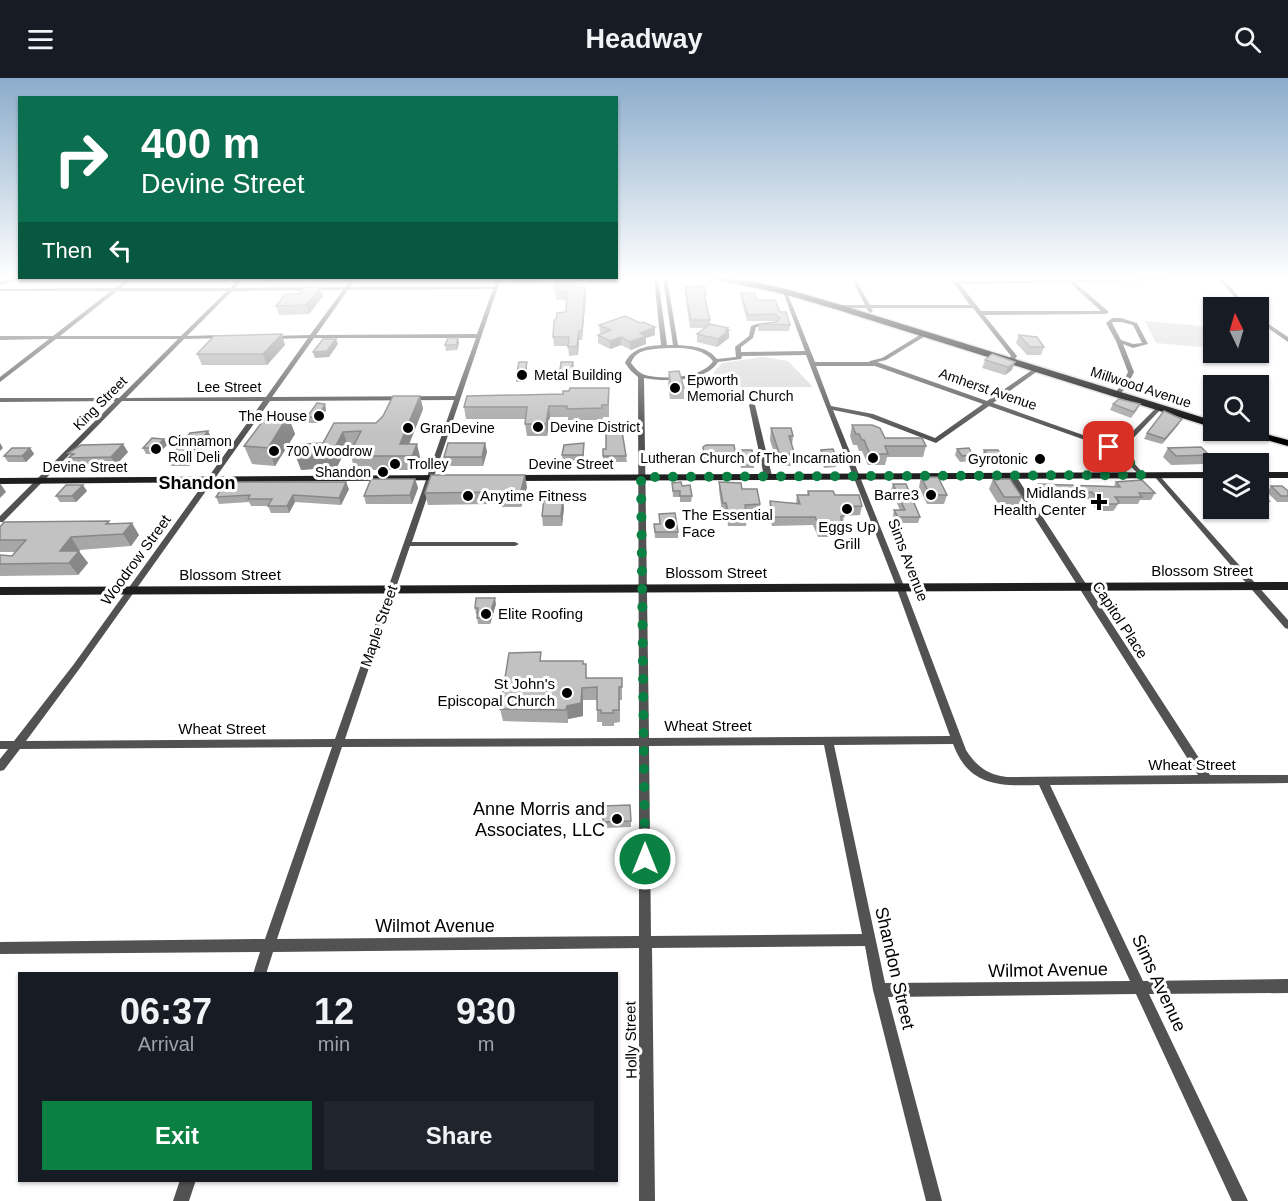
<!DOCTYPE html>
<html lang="en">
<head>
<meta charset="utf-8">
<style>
  body { margin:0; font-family:Helvetica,sans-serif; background:#20242c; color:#f1f3f6; height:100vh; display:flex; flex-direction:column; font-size:22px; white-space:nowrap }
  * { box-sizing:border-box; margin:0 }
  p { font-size:20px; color:#9ea1a6 }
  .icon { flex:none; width:33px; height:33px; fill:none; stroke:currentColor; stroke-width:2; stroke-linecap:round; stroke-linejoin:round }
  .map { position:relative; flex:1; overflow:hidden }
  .sheet { position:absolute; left:18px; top:894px; width:600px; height:210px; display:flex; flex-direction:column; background:#171b24; border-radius:0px; box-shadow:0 2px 4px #0004 }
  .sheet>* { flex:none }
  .hud { position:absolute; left:18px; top:18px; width:600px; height:183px; border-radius:0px; box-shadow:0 2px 4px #0004; background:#0b6e4f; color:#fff; overflow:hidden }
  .needle { width:39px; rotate:355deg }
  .tools { position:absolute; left:1203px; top:219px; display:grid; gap:12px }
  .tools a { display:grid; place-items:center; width:66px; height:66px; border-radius:0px; background:#171b24; box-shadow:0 2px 4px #0004; font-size:30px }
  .pin { position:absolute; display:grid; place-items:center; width:51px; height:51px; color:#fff; margin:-26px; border-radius:12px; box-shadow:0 3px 9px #0006 }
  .me { position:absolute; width:66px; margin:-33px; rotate:0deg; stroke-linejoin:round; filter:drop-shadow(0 0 4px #0008) }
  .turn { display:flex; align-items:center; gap:21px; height:126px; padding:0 24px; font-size:27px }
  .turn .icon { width:78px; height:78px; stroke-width:2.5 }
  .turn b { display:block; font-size:42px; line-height:51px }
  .then { display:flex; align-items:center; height:57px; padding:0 24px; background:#0003; gap:12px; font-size:22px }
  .eta { display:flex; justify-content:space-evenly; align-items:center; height:102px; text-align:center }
  .eta b { font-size:36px; font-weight:600; line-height:42px }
  .button { display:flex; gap:12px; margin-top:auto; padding:12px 24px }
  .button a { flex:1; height:69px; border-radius:0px; background:#0b8043; color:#fff; font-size:24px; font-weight:600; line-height:69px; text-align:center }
  .button a+a { background:#20242c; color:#f1f3f6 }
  header { display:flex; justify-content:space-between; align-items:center; height:78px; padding:0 24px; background:#171b24; font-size:27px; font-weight:600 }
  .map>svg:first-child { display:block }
  .green { fill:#d9d9d9 }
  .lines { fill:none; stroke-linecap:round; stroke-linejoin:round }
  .primary-casing { stroke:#dbdbdb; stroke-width:3 }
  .street { fill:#525252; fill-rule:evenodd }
  .secondary { fill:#1f1f1f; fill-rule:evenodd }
  .primary { fill:#000; fill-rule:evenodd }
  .wall { fill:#a7a7a7 }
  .shaded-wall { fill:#888 }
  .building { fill:#c2c2c2; stroke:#888; stroke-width:1.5 }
  .route { stroke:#0b8043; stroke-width:10; stroke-dasharray:0 18 }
  .poi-dot { fill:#000; stroke:#fff; stroke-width:2 }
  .labels { text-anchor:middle; stroke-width:6; stroke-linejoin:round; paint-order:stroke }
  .far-poi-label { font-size:14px; fill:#000; stroke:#fff; text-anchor:start }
  .far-street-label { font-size:14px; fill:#000; stroke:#fff }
  .poi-label { font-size:15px; fill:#000; stroke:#fff; text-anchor:end }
  .street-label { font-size:15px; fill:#000; stroke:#fff }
  .far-district-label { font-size:18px; font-weight:bold; fill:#000; stroke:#fff }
  .near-poi-label { font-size:18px; fill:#000; stroke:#fff; text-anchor:end }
  .near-street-label { font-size:18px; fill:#000; stroke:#fff }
</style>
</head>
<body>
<header><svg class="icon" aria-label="menu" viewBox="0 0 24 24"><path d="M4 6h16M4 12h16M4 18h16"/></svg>Headway<svg class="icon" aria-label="search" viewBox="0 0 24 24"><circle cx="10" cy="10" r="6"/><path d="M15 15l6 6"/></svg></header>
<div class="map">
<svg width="1288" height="1123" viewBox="0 0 1288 1123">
  <rect width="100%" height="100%" fill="#fff"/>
  <g class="green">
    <path d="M1145,243L1213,249V270L1156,265Z"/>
    <path d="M763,279L788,283L813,309H716L714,294L722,285Z"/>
  </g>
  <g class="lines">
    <g class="primary-casing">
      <g id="primary">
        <path d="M709,200C753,199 799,215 841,227L1214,343V350L835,231L784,216Z"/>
        <path d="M1231,352H1251L1288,362V368Z"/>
      </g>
    </g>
    <g class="street">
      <path d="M128,200H133L121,210H230L239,200H244L235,210L345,209L352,200H356L350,209H494L497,200H501L412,464H515L519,466L515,468H410L345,661L639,660L638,299L631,293L625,285C632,270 646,268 661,267L654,200H658L667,267H673L663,200H667L678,267C693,268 708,269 717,281L736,279L735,269L749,258L751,248C756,245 768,244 773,247L770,249H756L753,260L741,269V274L805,273L783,214L785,213L787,214L815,284H869L870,283L882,280L923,255H927V257L886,282L877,284L987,323L1035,290H1039V292L993,325L1117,369L1157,329H1161V331L1122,372L1144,396L1146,397L1142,399L1140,398L1116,373L989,328L936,365L868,339L833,332L902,503L966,672C976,688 988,697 1007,699L1198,697L1008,398L1012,396L1016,398L1210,697H1288V705L1050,707L1143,903L1288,901V915L1149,916L1248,1123H1232L1136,916L888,919L942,1123H926L873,912L865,868L652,870L655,1123H639V870L273,874L266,896H253L260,874L0,876V864L265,861L332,669L20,671L4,692L0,693V681L8,671H0V663H14L74,586L263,323H122L3,444H0V438L115,323L0,324V320H119L178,261H56L0,304V299L49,261L0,262V258H53L111,213H0V211L115,210ZM493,211L477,256L316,257L348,212ZM343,212L310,257L270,258L269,259L272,261L308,260L266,319L126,320L184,261L225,260L226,259L223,257L187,258L232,213ZM117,213H227L181,258H60ZM314,260H476L455,318L272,319ZM655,271C674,270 700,267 713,283C703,300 663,302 645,297C639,295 635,290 631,285C635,274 644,272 655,271ZM806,277L894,503L950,658L649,660L644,300C664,304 706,304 718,284L741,281L742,278ZM816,288H875L983,326L935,360L873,336L831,328ZM454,322L335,661L26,663L80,590L270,323ZM953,666C969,709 1000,708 1039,707L1130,903L885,905L834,667ZM824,667L862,856L651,858L649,668ZM639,668V858L277,861L342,669Z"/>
      <path d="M749,200H753L755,208H751Z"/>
      <path d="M851,200H855L870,227H970L950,200H954L957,204L1210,200L1208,201L1074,204L1108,233V235L1106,236L984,237L1017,278L1013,284L1011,285L1008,283L1011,278L973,230H871L873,233L870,235L866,230H836L835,229L838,227H865ZM1069,204L1101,233H981L960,206Z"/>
      <path d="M1218,200H1222L1249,230H1244Z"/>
      <path d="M1258,239L1288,259V264L1258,243Z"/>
      <path d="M1112,240H1121L1137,245L1148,266L1133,270L1123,266L1134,294L1126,310L1116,319L1113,317L1121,308L1128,294L1116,263L1106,245ZM1113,244H1121L1133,247L1142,265L1133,266L1121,262L1112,245Z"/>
      <path d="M750,326L755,327L772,398L768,400L764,398L749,327Z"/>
      <path d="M1156,395L1158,396L1288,542V551L1285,550L1154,398L1152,397Z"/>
      <path d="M180,1102H196L189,1123H173Z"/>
    </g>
    <g class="secondary">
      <path d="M14,200H25L0,207V203Z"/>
      <path d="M1214,394V400L511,403L506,400L511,397Z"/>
      <rect x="1258" y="394" width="30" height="6"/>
      <path d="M446,397L451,400L449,402L0,406V400Z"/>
      <path d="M1288,504V512L0,517V509Z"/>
    </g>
    <use href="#primary" class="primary"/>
  </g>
  <g class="wall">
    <path d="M512,200H543L542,204L513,205Z"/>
    <path d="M557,200H576L575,209H585L586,218L582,262H579L578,277L569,278L568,268H554L553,259L556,242L566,234L567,222H556L555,213Z"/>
    <path d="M685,209L706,216V223L710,242V246L728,250V252H729V260L717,269L697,264V256L705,250H690L685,217Z"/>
    <path d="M741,215L757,222L780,234L790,247L789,253H758L759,246L776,244L774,243H747L741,221Z"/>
    <path d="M323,218L309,236L279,237L276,228Z"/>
    <path d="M599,247L655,257L646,260V266L631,272L621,267L610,271L598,265V257L601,255L600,254Z"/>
    <path d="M1019,257L1044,269L1041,277H1027L1016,265Z"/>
    <path d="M458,260L459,265L457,272L446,273L445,267Z"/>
    <path d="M285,267L267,287H202L197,276Z"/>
    <path d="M992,276L1012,292L1005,297L982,290L985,282Z"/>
    <path d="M527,284V290L524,304H516V299Z"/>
    <path d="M573,284L574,292L571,304H563V301H561L560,292Z"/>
    <path d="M669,294L684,310V321H670L668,306Z"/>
    <path d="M609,310V339H603V342H568V339H550L547,358H527L525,346L526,341H466L464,329Z"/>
    <path d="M420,318L423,331L409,366L420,379L416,392H370L369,389H354L350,375L354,367H348L337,389L301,392L323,365L334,345H376Z"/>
    <path d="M325,326L326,332L320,345H309L307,339Z"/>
    <path d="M1113,326L1137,332L1131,340L1110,332Z"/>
    <path d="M288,338L295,356L275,388L252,386L244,368Z"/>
    <path d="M852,347L885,360L926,368L923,379H887L885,387H868L862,373H859L857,367H853L850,358Z"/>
    <path d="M1178,347L1162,366L1144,361L1147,355Z"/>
    <path d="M771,350L793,358L792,368V386L790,388L778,387L770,362Z"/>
    <path d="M211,359L189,388H171L168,382Z"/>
    <path d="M164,361L167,367L158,376H146L143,370Z"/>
    <path d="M485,365L487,374L483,388H446L444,379Z"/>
    <path d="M584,365V383H563L562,377Z"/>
    <path d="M703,369L736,378L735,384L704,382Z"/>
    <path d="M30,370L34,376L26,384H8L4,378Z"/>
    <path d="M1168,370L1209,377L1204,386L1171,387L1163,379Z"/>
    <path d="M606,371L626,378L627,384H603V378Z"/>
    <path d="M957,371L973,377L971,383L960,384L955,377Z"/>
    <path d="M740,372L754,384V390H741L739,378Z"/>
    <path d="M821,372L837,383L836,389L824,390L820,378Z"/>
    <path d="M984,372L1004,381L1002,387H988L982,378Z"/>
    <path d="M128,374L116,387L73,388L68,380L70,378L68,375Z"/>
    <path d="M921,399L947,417L944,426H927L919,409Z"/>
    <path d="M415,401L418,410L412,426H366L364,418Z"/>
    <path d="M993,401L1022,419L1018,429H1000L989,411Z"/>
    <path d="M719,404L742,411L760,426L759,434L747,435V439L746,448H728L726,434H722L719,412Z"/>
    <path d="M1116,404L1155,415L1151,422H1140L1138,426H1118L1115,431L1113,433H1097L1089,421L1043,423L1036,413L1039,406L1114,408Z"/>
    <path d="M672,405L682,408L692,418L691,424H680V419H673Z"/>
    <path d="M893,406L920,439L918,445H896L893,438L894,432H900L891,412Z"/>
    <path d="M1271,408L1288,413V424H1277L1267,414Z"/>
    <path d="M527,409L521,429H502V426H490L428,427L425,415Z"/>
    <path d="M1213,409H1214V430L1206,421Z"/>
    <path d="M349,411L341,427L295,424L289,435H271L268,428H251L249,424L219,426L216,419Z"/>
    <path d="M87,413L76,424H60L56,418Z"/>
    <path d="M808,413L835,417L862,428L860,437L844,438L843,445L844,450L842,459H818L813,447L772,448L769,432L770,423L796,425L797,417H807Z"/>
    <path d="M1258,414L1269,423L1260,436H1219L1214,430H1258Z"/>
    <path d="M564,429L562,448H543L542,438Z"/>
    <path d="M109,443L110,446L139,457L131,468L79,472L78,473L88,485L78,497L0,498V477L12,478L16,474H0V449Z"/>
    <path d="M654,446L678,454V460H655Z"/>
    <path d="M496,526L490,546H478L477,540V536H476L475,530Z"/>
    <path d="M543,583L583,586L587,600H622V622H620V644L614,645V648H602V644H597V622H583V638L568,641V645L503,643L500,631Z"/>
    <path d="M630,727L631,749L603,750V744Z"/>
  </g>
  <g class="shaded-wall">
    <path d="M321,209L323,218L309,236L306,227Z"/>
    <path d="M585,209L586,218L582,262V253Z"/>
    <path d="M655,249V257L646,260V266L631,272L630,264L640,255Z"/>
    <path d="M728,250V254L729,252V260L717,269L718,261Z"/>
    <path d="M579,253V262L578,277L577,268Z"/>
    <path d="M282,256L285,267L267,287L263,276Z"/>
    <path d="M621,259V267L610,271V263Z"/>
    <path d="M458,260L459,265L457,272L456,267Z"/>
    <path d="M336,261L338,266L329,279L315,280L313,274Z"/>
    <path d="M527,284V290L524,304V299Z"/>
    <path d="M573,284L574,292L571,304L570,296Z"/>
    <path d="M1015,284L1012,292L1005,297L1008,289Z"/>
    <path d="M420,318L423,331L404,379L400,366Z"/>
    <path d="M325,326L326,332L320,345L318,339Z"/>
    <path d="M549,328L550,339L547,358L546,346Z"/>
    <path d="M288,338L295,356L275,388L268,370Z"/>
    <path d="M1182,341L1178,347L1162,366L1165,361Z"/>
    <path d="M208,353L211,359L189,388L186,382Z"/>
    <path d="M343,354L348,367L337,389L301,392L296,379Z"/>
    <path d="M164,361L167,367L158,376L155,370Z"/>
    <path d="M0,365L3,370L0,373Z"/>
    <path d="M485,365L487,374L483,388L482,379Z"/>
    <path d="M123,366L128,374L116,387L111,379Z"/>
    <path d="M417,366L420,379L416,392L412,378Z"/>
    <path d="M30,370L34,376L26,384L22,378Z"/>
    <path d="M794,374L792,386L790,388L792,376Z"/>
    <path d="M525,397L527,409L521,429L520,417Z"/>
    <path d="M415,401L418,410L412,426L410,417Z"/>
    <path d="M346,404L349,411L341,427L339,420Z"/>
    <path d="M0,405L6,414L0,420Z"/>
    <path d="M83,407L87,413L76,424L72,418Z"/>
    <path d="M293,417L295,424L289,435L287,428Z"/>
    <path d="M563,420L564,429L562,448L561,438Z"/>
    <path d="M132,445L139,457L131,468L123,456Z"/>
    <path d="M71,459L79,472L69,485L60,473Z"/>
    <path d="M79,473L88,485L78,497L69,485Z"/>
    <path d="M495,520L496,526L490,546L489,539Z"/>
    <path d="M582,610L583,622V638L568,641V645L567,628Z"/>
  </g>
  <g class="building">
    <path d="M557,200H574L573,209H585L582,253H579L577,268L568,269L569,259H553L554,242H556L557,235L566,234L567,213H555Z"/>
    <path d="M702,208L705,209L706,216H704L710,242H691L685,209Z"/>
    <path d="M305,209H321L306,227L276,228L285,216H299Z"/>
    <path d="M741,215H754L757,222H775L780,234H786L790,247L759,246L776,244L780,240L775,236L748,237Z"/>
    <path d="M625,238L640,245L643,244L655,249L640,255L646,258L630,264L621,259L610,263L598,257L611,252L599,247Z"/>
    <path d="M710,246L728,250L726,252H729L718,261L697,256Z"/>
    <path d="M282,256L263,276H197L214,258Z"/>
    <path d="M1019,257L1037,259L1044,269H1030Z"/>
    <path d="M448,260H458L456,267H445Z"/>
    <path d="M323,261H336L327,273L313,274Z"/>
    <path d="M992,276L1015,284L1008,289L985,282Z"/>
    <path d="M519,284H527L524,299H516Z"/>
    <path d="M561,284H573L570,296H562L563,292H560Z"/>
    <path d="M679,293L684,310H671L669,294Z"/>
    <path d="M570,310H609L608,327H602V330L567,331V328H549L546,346H525L527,329H464L467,318L563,316V313H569Z"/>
    <path d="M393,318H420L400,366H417L412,378H365L367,375H350L361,353L343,354L332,375L296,379L304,366L323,365L334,345H376L383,338Z"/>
    <path d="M1119,321L1140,326L1134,334L1113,326Z"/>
    <path d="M317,325L325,326L318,339H307Z"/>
    <path d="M1164,333L1182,341L1165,361L1147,355Z"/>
    <path d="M288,338L268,370L244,368L266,339Z"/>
    <path d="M852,347H872L880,350L885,360H922L926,368H885L888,376H870L864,362H862L859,356H856Z"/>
    <path d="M771,350H791L793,358H789L794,374L792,376L779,375Z"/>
    <path d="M208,353L186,382H168L190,355Z"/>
    <path d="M622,353L626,378H603V371H606V355Z"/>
    <path d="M152,360L164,361L155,370H143Z"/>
    <path d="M448,365H485L482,379H444Z"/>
    <path d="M584,365L583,377H562L564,367Z"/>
    <path d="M123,366L111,379L68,380L74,376L68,375L81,367Z"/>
    <path d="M706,367H734L736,378L704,376L703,369Z"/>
    <path d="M1201,369L1209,377L1176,378L1168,370Z"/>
    <path d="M12,370H30L22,378H4Z"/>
    <path d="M969,370L973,377L962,378L957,371Z"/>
    <path d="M833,371L837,383L825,384L821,372Z"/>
    <path d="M740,372H752L754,384H742Z"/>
    <path d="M984,372H998L1004,381H990Z"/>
    <path d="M431,397H525L520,417H500L501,414L425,415Z"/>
    <path d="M921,399H938L947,417H930Z"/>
    <path d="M371,401H415L410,417L364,418Z"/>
    <path d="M993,401H1010L1022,419H1004Z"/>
    <path d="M1142,402L1155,415H1139L1142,419H1115L1119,424L1117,426H1101L1092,414L1046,416L1039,406L1120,409L1116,404Z"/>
    <path d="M238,404H346L339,420L293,417L287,428H268L272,421H248L250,417L216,419L225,405Z"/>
    <path d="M681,404L682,408L690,407L692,418H680V413H673L672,405Z"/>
    <path d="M719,404L741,405L742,411H757L760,426L745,427L747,439H729L726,425H723Z"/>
    <path d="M893,406H906L920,439H898L894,432H905Z"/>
    <path d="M66,407H83L72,418H56Z"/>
    <path d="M1271,408H1282L1288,413V418H1281Z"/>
    <path d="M808,413H833L835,417H859L862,428L842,429L844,438H841V441L844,450H820L815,439H773L770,423L800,426L797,417H809Z"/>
    <path d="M1258,414L1269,423H1258Z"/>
    <path d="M544,420H563L561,438H542Z"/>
    <path d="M675,435L678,454H655L654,446H660L659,436Z"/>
    <path d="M109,443L106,446L132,445L123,456L71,459L60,473H79L69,485L0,486V477L12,478L26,462H0V449L4,444Z"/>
    <path d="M476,520H495L489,539L477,540L478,530H475Z"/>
    <path d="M541,574L540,583H583V586H586V600H622V609H619V632H613V635H601V632H597V609L582,610L581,625L567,628L566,632L500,631L509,575Z"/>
    <path d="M630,727L631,743L603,744V728Z"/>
  </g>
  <linearGradient id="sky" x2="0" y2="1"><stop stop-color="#8baccb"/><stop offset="0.56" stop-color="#fff"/><stop offset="1" stop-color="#fff" stop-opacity="0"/></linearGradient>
  <rect width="1288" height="357" fill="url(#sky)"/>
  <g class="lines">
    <path class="route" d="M645,781L641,399L1142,397L1118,372L1109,369"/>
  </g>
  <g class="poi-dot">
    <circle cx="522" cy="297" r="6"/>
    <circle cx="675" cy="310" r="6"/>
    <circle cx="319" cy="338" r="6"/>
    <circle cx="538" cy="349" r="6"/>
    <circle cx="408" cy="350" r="6"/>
    <circle cx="156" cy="371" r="6"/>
    <circle cx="274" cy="373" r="6"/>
    <circle cx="873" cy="380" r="6"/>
    <circle cx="1040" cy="381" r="6"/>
    <circle cx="395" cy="386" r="6"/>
    <circle cx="383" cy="394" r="6"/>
    <circle cx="931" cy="417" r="6"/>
    <circle cx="468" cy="418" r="6"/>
    <path d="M1096 415h6v6h6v6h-6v6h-6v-6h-6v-6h6z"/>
    <circle cx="847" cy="431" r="6"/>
    <circle cx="670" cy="446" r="6"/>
    <circle cx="486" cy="536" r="6"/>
    <circle cx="567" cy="615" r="6"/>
    <circle cx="617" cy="741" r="6"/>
  </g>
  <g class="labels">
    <g class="far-poi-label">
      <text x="534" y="302">Metal Building</text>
      <text x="687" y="307">Epworth<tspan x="687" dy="16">Memorial Church</tspan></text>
      <text x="307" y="343" text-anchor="end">The House</text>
      <text x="550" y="354">Devine District</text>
      <text x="420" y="355">GranDevine</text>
      <text x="168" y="368">Cinnamon<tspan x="168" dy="16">Roll Deli</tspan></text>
      <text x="286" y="378">700 Woodrow</text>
      <text x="861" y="385" text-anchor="end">Lutheran Church of The Incarnation</text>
      <text x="1028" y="386" text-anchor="end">Gyrotonic</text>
      <text x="407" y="391">Trolley</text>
      <text x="371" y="399" text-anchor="end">Shandon</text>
    </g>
    <g class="far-street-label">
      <text x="229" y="314">Lee Street</text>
      <text transform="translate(1141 309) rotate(18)" y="5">Millwood Avenue</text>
      <text transform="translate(988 311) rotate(19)" y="5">Amherst Avenue</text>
      <text transform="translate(100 325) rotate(-45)" y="5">King Street</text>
      <text x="571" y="391">Devine Street</text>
      <text x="85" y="394">Devine Street</text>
    </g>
    <g class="poi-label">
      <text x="1086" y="420">Midlands<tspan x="1086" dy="17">Health Center</tspan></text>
      <text x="919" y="422">Barre3</text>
      <text x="480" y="423" text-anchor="start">Anytime Fitness</text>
      <text x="682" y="442" text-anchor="start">The Essential<tspan x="682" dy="17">Face</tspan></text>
      <text x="847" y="454" text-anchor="middle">Eggs Up<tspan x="847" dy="17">Grill</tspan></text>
      <text x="498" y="541" text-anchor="start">Elite Roofing</text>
      <text x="555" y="611">St John's<tspan x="555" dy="17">Episcopal Church</tspan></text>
    </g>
    <g class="street-label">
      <text transform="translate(136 482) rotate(-54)" y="5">Woodrow Street</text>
      <text transform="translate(908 482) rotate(69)" y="5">Sims Avenue</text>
      <text x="1202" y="498">Blossom Street</text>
      <text x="716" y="500">Blossom Street</text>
      <text x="230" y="502">Blossom Street</text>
      <text transform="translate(1120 542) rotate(57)" y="5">Capitol Place</text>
      <text transform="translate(379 548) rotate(-71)" y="5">Maple Street</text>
      <text x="708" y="653">Wheat Street</text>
      <text x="222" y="656">Wheat Street</text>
      <text x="1192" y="692">Wheat Street</text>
      <text transform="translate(631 962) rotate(-91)" y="5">Holly Street</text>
    </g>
    <g class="far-district-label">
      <text x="197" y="411">Shandon</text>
    </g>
    <g class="near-poi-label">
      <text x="605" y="737">Anne Morris and<tspan x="605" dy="21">Associates, LLC</tspan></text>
    </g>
    <g class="near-street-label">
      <text x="435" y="854">Wilmot Avenue</text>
      <text transform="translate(895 890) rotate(77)" y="6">Shandon Street</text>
      <text transform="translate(1048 892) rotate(-1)" y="6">Wilmot Avenue</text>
      <text transform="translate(1159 905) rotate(65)" y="6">Sims Avenue</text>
    </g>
  </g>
</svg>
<div class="tools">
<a><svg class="needle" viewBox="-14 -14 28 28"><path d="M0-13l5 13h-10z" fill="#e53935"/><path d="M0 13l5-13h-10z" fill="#9ea1a6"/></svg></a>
<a><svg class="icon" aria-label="search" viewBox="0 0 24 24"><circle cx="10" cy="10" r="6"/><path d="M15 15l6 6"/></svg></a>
<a><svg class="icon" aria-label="layers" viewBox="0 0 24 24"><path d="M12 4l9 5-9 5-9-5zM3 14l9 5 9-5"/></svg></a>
</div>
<div class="pin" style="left:1109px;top:369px;background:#d93025"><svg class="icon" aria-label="arrive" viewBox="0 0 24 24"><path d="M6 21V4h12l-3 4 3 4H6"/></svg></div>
<svg class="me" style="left:645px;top:781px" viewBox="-20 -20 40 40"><circle r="17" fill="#0b8043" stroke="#fff" stroke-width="3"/><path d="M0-11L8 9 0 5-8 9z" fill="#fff"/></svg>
<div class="hud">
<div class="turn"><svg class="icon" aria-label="right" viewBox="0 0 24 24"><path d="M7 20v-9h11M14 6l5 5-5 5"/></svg><div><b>400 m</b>Devine Street</div></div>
<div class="then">Then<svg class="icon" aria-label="left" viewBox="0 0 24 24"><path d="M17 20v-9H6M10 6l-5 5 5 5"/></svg></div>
</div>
<section class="sheet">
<div class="eta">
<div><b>06:37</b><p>Arrival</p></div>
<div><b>12</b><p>min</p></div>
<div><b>930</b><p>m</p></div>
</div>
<div class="button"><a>Exit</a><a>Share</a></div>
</section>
</div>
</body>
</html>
